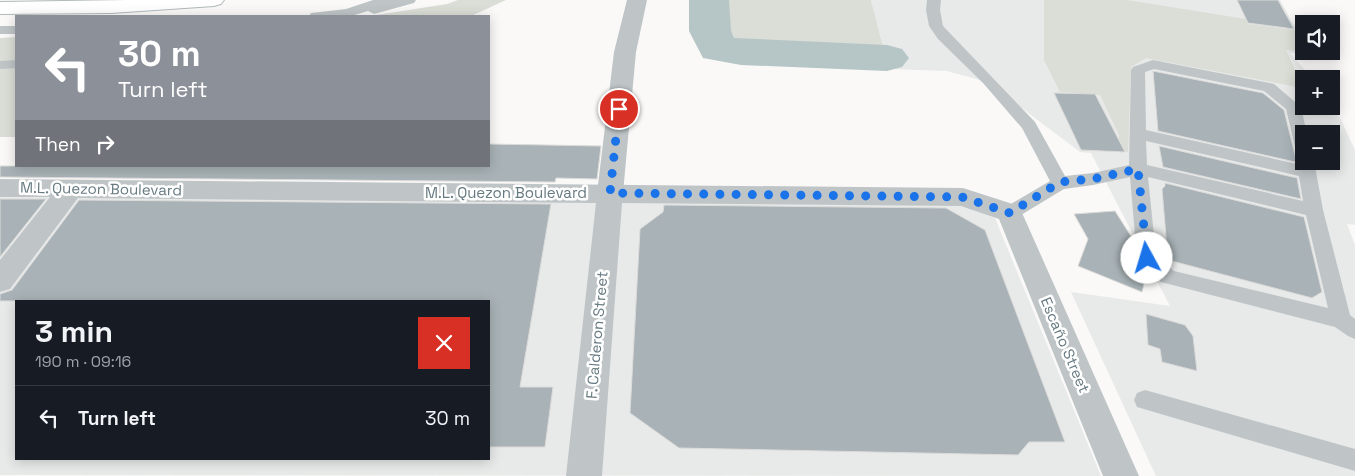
<!DOCTYPE html>
<html lang="en">
<head>
<meta charset="utf-8">
<style>
  body { margin:0; font-family:"Space Grotesk",sans-serif; background:#20242c; color:#f1f3f6; height:100vh; display:flex; flex-direction:column; font-size:19px; white-space:nowrap }
  * { box-sizing:border-box; margin:0 }
  p { font-size:16px; color:#9ea1a6 }
  .icon { flex:none; width:28px; height:28px; fill:none; stroke:currentColor; stroke-width:2; stroke-linecap:round; stroke-linejoin:round }
  .map { position:relative; flex:1; overflow:hidden }
  .panel { position:absolute; left:15px; top:300px; width:475px; height:160px; display:flex; flex-direction:column; background:#171b24; border-radius:0px; box-shadow:0 2px 12px #0003 }
  .panel>* { flex:none }
  .banner { position:absolute; left:15px; top:15px; width:475px; height:152px; border-radius:0px; box-shadow:0 2px 12px #0003; background:#8c9099; color:#fff; overflow:hidden }
  .tools { position:absolute; left:1295px; top:15px; display:grid; gap:10px }
  .tools a { display:grid; place-items:center; width:45px; height:45px; border-radius:0px; background:#171b24; box-shadow:0 2px 12px #0003; font-size:25px }
  .pin { position:absolute; display:grid; place-items:center; width:42px; height:42px; color:#fff; margin:-21px; border:2px solid #fff; border-radius:50%; box-shadow:0 1px 5px #0007 }
  .me { position:absolute; width:55px; margin:-28px; rotate:354deg; stroke-linejoin:round; filter:drop-shadow(0 0 4px #0008) }
  .turn { display:flex; align-items:center; gap:18px; height:105px; padding:0 20px; font-size:22px }
  .turn .icon { width:65px; height:65px; stroke-width:2.5 }
  .turn b { display:block; font-size:35px; line-height:42px }
  .then { display:flex; align-items:center; height:48px; padding:0 20px; background:#0003; gap:10px; font-size:19px }
  .round { display:grid; place-items:center; flex:none; width:52px; height:52px; border-radius:0px; background:#20242c }
  .summary { display:flex; align-items:center; justify-content:space-between; height:85px; padding:0 20px }
  h1 { font-size:30px; font-weight:800; line-height:38px }
  ul { padding:0; list-style:none }
  li { display:flex; align-items:center; gap:15px; height:65px; padding:0 20px; border-top:1px solid #363941 }
  li div { flex:1 }
  li b { display:block; font-size:19px }
  li em { font-style:normal }
  .map>svg:first-child { display:block }
  .built { fill:#e8e9e9; fill-rule:evenodd }
  .green { fill:#dbded7 }
  .lines { fill:none; stroke-linecap:round; stroke-linejoin:round }
  .river { fill:#b6c6c6; fill-rule:evenodd }
  .building { fill:#a9b3b7; stroke:#dcdbda }
  .secondary-casing { stroke:#b2babc; stroke-width:2 }
  .service { fill:#bfc5c7; fill-rule:evenodd }
  .minor { fill:#bfc5c7; fill-rule:evenodd }
  .tertiary { fill:#bfc5c7; fill-rule:evenodd }
  .secondary { fill:#fff; fill-rule:evenodd }
  .route { stroke:#1a73e8; stroke-width:9; stroke-dasharray:0 16.2 }
  .labels { text-anchor:middle; stroke-width:5; stroke-linejoin:round; paint-order:stroke }
  .street-label { font-size:15px; fill:#667a81; stroke:#fff }
</style>
</head>
<body>
<div class="map">
<svg width="1355" height="476" viewBox="0 0 1355 476">
  <rect width="100%" height="100%" fill="#faf9f8"/>
  <g class="built">
    <path d="M871,0H1280L1304,43V51H1308L1310,53H1290L1313,79H1304V106H1331V99L1355,150V225L1347,224L1355,245V476H1156L1071,292L1170,306L1091,153L1080,152L987,82L947,71L889,69ZM1304,134H1331V161H1304Z"/>
    <path d="M0,192L955,201L995,218L1101,476L0,475ZM16,301H489V459H16Z"/>
  </g>
  <g class="green">
    <path d="M458,0H506L471,16H370L447,4Z"/>
    <path d="M718,0H871L885,54L721,44Z"/>
    <path d="M1044,0H1127L1246,19L1248,24L1295,30L1305,52L1286,50L1303,88L1146,58L1131,67L1128,152L1119,150V135L1100,95L1060,92L1044,60Z"/>
    <path d="M16,37V137H0V38Z"/>
  </g>
  <g class="lines">
    <path class="river" d="M689,0H729L731,31L734,38L887,45L902,49L909,58L902,67L887,71L741,65L703,58L689,31Z"/>
  </g>
  <g class="building">
    <path d="M1237,0H1278L1294,29L1248,23Z"/>
    <path d="M1153,71L1263,93L1284,110L1296,159L1295,162L1158,131Z"/>
    <path d="M1054,93L1095,94L1125,152L1081,150Z"/>
    <path d="M489,144L601,146L597,179L556,178L555,182L0,177V166H489Z"/>
    <path d="M1159,146L1297,178L1301,199L1163,167Z"/>
    <path d="M1165,183L1304,217L1322,292L1312,298L1168,260L1162,189L1165,186Z"/>
    <path d="M0,199H46L0,257Z"/>
    <path d="M79,200L551,204L520,387H553L545,447H489V301H0V294L12,290Z"/>
    <path d="M664,205L946,208L985,230L1065,442H1029L1018,455L679,448L630,413L640,229L663,212Z"/>
    <path d="M1115,211L1134,241L1135,259L1147,272L1142,292L1078,266L1088,239L1074,214Z"/>
    <path d="M1146,314L1185,325L1193,336L1197,371L1162,362L1160,349L1148,345Z"/>
  </g>
  <g class="lines">
    <g class="secondary-casing">
      <path id="secondary" d="M127,0H224L221,4L214,6L111,13L0,14V2Z"/>
    </g>
    <g class="service">
      <path d="M373,0H416L414,3L374,14L368,11L351,16H309L311,13L346,9Z"/>
      <path d="M927,0H941L940,10L943,26L1035,122L1065,176L1093,173L1129,165L1131,70L1133,67L1153,60L1274,84L1301,107L1307,134H1304V161H1314L1323,210L1350,315L1355,319V339L1348,336L1335,327L1161,282L1140,263L1137,258L1130,177L1093,185L1064,189L1016,218L1010,220L1004,218L1001,213L1004,208L1050,181L1022,128L983,83L938,39L929,26L926,10ZM1154,69L1264,91L1286,109L1298,159L1297,164L1146,130L1145,72ZM1146,141L1299,176L1303,201L1147,165ZM1148,177L1306,215L1328,308L1174,271L1156,255Z"/>
      <rect x="0" y="26" width="16" height="8"/>
      <path d="M16,60V68L0,69V61Z"/>
      <path d="M1145,390L1355,449V471L1137,407L1134,400L1137,393Z"/>
    </g>
    <path class="minor" d="M627,0H647L636,52L623,193L619,199L610,202L601,199L597,193L614,52Z"/>
    <path class="tertiary" d="M0,179L963,188L1019,206L1139,476H1103L999,219L961,206L622,203L602,476H566L596,203L78,198L10,289L0,292V260L50,197H0Z"/>
    <use href="#secondary" class="secondary"/>
  </g>
  <g class="lines">
    <path class="route" d="M619,109L610,193L962,197L1010,213L1060,182L1093,179L1138,169L1147,258"/>
  </g>
  <g class="labels">
    <g class="street-label">
      <text transform="translate(101 189) rotate(1)" y="5">M.L. Quezon Boulevard</text>
      <text x="506" y="198">M.L. Quezon Boulevard</text>
      <text transform="translate(597 335) rotate(-85)" y="5">F. Calderon Street</text>
      <text transform="translate(1065 345) rotate(67)" y="5">Escaño Street</text>
    </g>
  </g>
</svg>
<div class="tools">
<a><svg class="icon" aria-label="sound" viewBox="0 0 24 24"><path d="M4 9h4l5-4v14l-5-4H4zM17 9q2 3 0 6"/></svg></a>
<a>+</a>
<a>−</a>
</div>
<div class="pin" style="left:619px;top:109px;background:#d93025"><svg class="icon" aria-label="arrive" viewBox="0 0 24 24"><path d="M6 21V4h12l-3 4 3 4H6"/></svg></div>
<svg class="me" style="left:1147px;top:258px" viewBox="-20 -20 40 40"><circle r="19" fill="#fff"/><path d="M0-13L10 11 0 6-10 11z" fill="#1a73e8"/></svg>
<div class="banner">
<div class="turn"><svg class="icon" aria-label="left" viewBox="0 0 24 24"><path d="M17 20v-9H6M10 6l-5 5 5 5"/></svg><div><b>30 m</b>Turn left</div></div>
<div class="then">Then<svg class="icon" aria-label="right" viewBox="0 0 24 24"><path d="M7 20v-9h11M14 6l5 5-5 5"/></svg></div>
</div>
<section class="panel">
<div class="summary"><div><h1>3 min</h1><p>190 m · 09:16</p></div><a class="round" style="background:#d93025;color:#fff"><svg class="icon" aria-label="close" viewBox="0 0 24 24"><path d="M6 6l12 12M18 6L6 18"/></svg></a></div>
<ul>
<li><svg class="icon" aria-label="left" viewBox="0 0 24 24"><path d="M17 20v-9H6M10 6l-5 5 5 5"/></svg><div><b>Turn left</b></div><em>30 m</em></li>
</ul>
</section>
</div>
</body>
</html>
